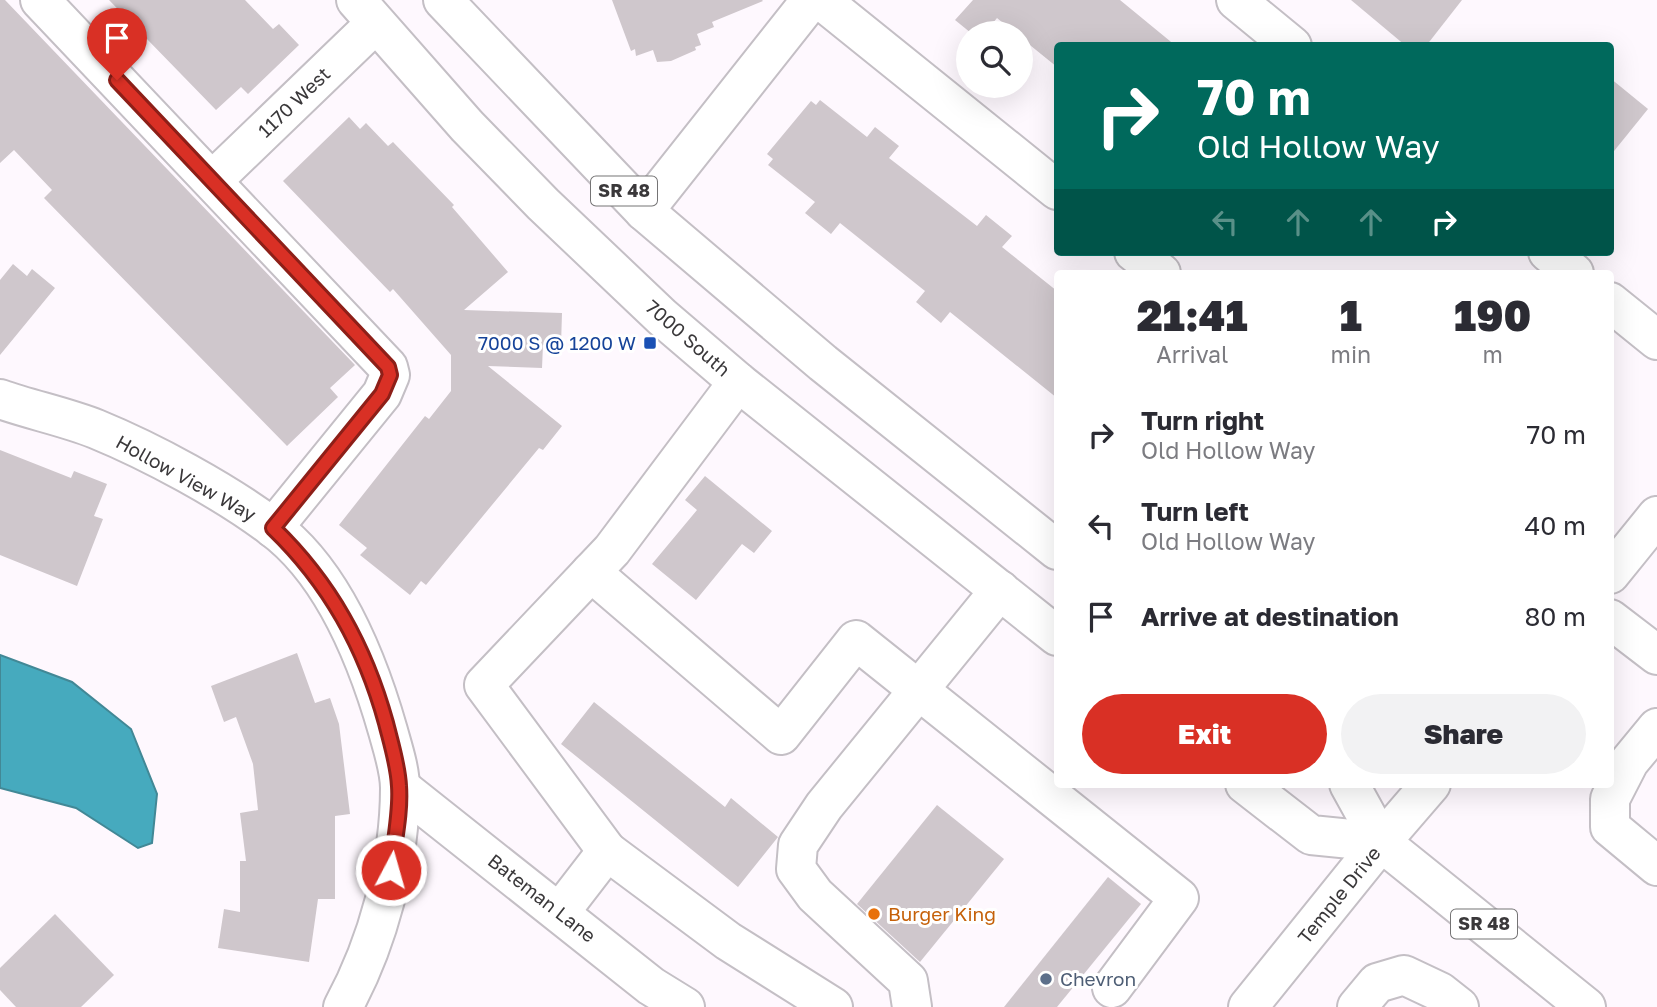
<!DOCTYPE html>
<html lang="en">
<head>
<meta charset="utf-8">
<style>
  body { margin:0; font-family:"Golos Text",sans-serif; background:#f2f2f3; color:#2b2b33; height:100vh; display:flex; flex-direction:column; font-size:26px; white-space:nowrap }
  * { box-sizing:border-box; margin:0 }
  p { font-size:23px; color:#7c7c81 }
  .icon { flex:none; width:38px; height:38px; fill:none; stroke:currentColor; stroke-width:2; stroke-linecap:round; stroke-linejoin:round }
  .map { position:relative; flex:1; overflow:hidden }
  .panel { position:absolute; left:1054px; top:270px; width:560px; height:518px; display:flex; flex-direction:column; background:#fff; border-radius:7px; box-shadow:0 7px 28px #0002 }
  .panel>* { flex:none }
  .guide { position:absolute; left:1054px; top:42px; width:560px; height:214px; border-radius:7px; box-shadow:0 7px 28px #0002; background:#00695c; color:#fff; overflow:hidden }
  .fabs { position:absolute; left:956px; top:21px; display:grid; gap:14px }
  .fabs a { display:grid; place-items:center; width:77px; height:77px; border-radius:50%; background:#fff; box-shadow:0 7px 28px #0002; font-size:35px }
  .pin { position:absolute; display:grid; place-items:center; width:60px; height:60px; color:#fff; margin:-72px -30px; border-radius:50% 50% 50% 0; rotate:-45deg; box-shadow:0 0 7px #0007 }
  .pin .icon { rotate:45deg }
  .me { position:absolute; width:77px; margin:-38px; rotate:6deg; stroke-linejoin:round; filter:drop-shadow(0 0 5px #0008) }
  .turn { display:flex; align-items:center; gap:24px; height:147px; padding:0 28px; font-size:32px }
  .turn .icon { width:91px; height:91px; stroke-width:2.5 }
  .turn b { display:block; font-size:49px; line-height:60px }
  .lanes { display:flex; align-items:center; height:66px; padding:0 28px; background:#0003; justify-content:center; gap:35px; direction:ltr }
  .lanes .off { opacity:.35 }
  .eta { display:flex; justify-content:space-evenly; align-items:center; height:119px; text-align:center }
  .eta b { font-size:42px; font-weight:800; line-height:49px }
  .button { display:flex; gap:14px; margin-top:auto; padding:14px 28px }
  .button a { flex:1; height:80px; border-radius:42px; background:#d93025; color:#fff; font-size:28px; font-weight:800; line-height:80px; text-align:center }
  .button a+a { background:#f2f2f3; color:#2b2b33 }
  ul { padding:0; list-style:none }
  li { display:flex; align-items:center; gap:21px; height:91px; padding:0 28px }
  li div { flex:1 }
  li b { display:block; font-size:26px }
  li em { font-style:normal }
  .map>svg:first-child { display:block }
  .water { fill:#46aabe; stroke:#428896; stroke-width:2 }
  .building { fill:#cfc7cc }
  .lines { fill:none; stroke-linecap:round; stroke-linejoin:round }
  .minor-casing { stroke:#c4bfc5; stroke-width:42 }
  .major-casing { stroke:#c4bfc5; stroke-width:42 }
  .minor { stroke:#fff; stroke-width:38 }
  .major { stroke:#fff; stroke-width:38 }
  .route-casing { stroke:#8d1f18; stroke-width:18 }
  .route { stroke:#d93025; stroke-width:12 }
  .transit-dot { fill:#1a4fb4; stroke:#fff; stroke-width:2.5 }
  .food-dot { fill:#e8710a; stroke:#fff; stroke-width:2.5 }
  .service-dot { fill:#5c6f8a; stroke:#fff; stroke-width:2.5 }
  .labels { text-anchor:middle; stroke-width:6; stroke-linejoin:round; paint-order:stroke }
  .shield { fill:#fff; stroke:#757475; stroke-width:2 }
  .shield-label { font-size:18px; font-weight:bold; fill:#3a383a }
  .street-label { font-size:19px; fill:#3a383a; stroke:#fff }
  .transit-label { font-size:19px; fill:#164399; stroke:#fff; text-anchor:end }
  .food-label { font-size:19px; fill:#c56008; stroke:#fff; text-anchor:start }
  .service-label { font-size:19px; fill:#4e5e75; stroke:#fff; text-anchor:start }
</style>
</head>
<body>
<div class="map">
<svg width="1657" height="1007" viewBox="0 0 1657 1007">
  <rect width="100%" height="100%" fill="#fef8fe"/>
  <path class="water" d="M0,655L72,682L131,729L157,794L152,843L138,848L76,808L0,788Z"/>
  <g class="building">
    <path d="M0,0H5L355,365L330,388L338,397L287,446L44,198L52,190L14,150L0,163Z"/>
    <path d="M109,0H245L273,29L279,24L299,45L248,94L241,87L216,110Z"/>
    <path d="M612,0H762L763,1L712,22L714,27L697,34L701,45L695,47L696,50L671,61L657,62L653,50L636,56L635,49L631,51Z"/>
    <path d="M973,0H1120L1176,46H1057V67L1020,37V33H1015L997,18L985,33H971L955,20Z"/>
    <path d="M1351,0H1462L1426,46H1406Z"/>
    <path d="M1610,78L1648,109L1610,156Z"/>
    <path d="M820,100L867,137L875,127L899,146L889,158L977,226L986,215L1012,236L1002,247L1057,291V398L950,312L941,323L916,302L925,291L840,223L831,234L805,213L815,202L768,165L773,159L767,154L811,101L816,105Z"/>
    <path d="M349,117L360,129L366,123L388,146L393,142L454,205L452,207L508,272L464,310L562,313L561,345H543L542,368L488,366L562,426L543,450L539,448L426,585L421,581L410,595L360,555L367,548L339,525L425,416L429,419L451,391V355L393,289L390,292L283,181Z"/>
    <path d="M13,264L27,276L32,269L55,288L0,355V280Z"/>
    <path d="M0,450L71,478L74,471L107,484L94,516L103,519L77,586L0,555Z"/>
    <path d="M705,476L772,531L754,553L742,544L696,600L652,564L697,510L685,500Z"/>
    <path d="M297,653L315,703L330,698L339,724L350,814L335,816V899H318L309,962L218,948L224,909L240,912V861H246L240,813L258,810L253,764L236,717L224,722L211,686Z"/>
    <path d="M594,702L725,807L731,798L778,837L738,887L561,744Z"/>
    <path d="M937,805L1004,859L920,962L857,904Z"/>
    <path d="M1108,877L1141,904L1057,1007H1004Z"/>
    <path d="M55,914L114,975L81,1007H16L0,990V968Z"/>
  </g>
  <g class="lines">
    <g class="minor-casing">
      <g id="minor">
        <path d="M40,0L388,367L390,375L382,394L273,528"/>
        <path d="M821,0L1057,190"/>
        <path d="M1236,0L1292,46"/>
        <path d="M213,180L375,24"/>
        <path d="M644,211L811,0"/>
        <path d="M1134,252L1161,273"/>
        <path d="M1548,252L1574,273"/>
        <path d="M1610,302L1657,340"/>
        <path d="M0,399C31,410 66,417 96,429C152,452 224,491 272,527C333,572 368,661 388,731C393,749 400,770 400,788C400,861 378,943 343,1007"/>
        <path d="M591,572L781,735L856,640L1179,898L1112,988"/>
        <path d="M1610,574L1657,516"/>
        <path d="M1610,619L1657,655"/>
        <path d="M1657,728L1629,762L1610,799V827L1657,866"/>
        <path d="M400,787L651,986L685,1007"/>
        <path d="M1381,842L1431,784"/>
        <path d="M607,851L484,685L612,550L738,382"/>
        <path d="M560,912L607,851L728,941L833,1007"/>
        <path d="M912,1007L908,981L815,895L796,869L798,845L824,806L1000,590"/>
        <path d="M1357,1007L1377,983L1404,975L1440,992L1459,1007"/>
      </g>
    </g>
    <g class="major-casing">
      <g id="major">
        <path d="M356,0L467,126L543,204L662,317L738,382L1057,636"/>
        <path d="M443,0L644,211L823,363L1057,550"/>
        <path d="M1245,784L1311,835L1381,842"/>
        <path d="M1349,784L1381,842L1586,1007"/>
        <path d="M1248,1007L1381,842"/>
      </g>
    </g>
    <use href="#minor" class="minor"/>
    <use href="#major" class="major"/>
  </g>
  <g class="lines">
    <g class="route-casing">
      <path id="route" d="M117,80L388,367L390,375L382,394L273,528C330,583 365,647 386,723C391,743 398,765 399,786C401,813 394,843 391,870"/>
    </g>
    <use href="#route" class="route"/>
  </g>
  <rect class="transit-dot" x="643" y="336" width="14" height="14" rx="3.5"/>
  <circle class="food-dot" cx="874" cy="914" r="7"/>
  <circle class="service-dot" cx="1046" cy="979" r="7"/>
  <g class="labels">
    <g class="shield">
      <rect x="591" y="176.5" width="66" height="29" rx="5"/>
      <rect x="1451" y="909.5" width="66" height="29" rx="5"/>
    </g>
    <g class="shield-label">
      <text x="624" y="197">SR 48</text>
      <text x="1484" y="930">SR 48</text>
    </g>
    <g class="street-label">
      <text transform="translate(294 102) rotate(-44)" y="7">1170 West</text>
      <text transform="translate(688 338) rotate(41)" y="7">7000 South</text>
      <text transform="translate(186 478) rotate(29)" y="7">Hollow View Way</text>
      <text transform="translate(1339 895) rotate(-51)" y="7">Temple Drive</text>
      <text transform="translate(542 898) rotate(38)" y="7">Bateman Lane</text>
    </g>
    <g class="transit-label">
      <text x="636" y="350">7000 S @ 1200 W</text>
    </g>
    <g class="food-label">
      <text x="888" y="921">Burger King</text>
    </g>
    <g class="service-label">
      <text x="1060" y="986">Chevron</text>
    </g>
  </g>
</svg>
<div class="fabs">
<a><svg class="icon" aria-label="search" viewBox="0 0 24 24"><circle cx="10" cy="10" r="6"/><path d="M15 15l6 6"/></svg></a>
</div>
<div class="pin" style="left:117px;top:80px;background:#d93025"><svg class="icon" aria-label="arrive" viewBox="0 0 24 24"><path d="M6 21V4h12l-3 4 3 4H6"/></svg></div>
<svg class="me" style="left:391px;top:870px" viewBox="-20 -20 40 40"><circle r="17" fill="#d93025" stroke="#fff" stroke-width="3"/><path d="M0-11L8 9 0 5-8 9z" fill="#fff"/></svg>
<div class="guide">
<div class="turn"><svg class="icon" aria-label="right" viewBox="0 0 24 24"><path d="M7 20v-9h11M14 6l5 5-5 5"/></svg><div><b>70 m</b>Old Hollow Way</div></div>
<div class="lanes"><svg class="icon off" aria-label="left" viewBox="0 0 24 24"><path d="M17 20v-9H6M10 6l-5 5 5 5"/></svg><svg class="icon off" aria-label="ahead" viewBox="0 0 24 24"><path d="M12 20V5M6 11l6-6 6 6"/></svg><svg class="icon off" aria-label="ahead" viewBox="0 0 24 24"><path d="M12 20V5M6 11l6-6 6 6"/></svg><svg class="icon" aria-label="right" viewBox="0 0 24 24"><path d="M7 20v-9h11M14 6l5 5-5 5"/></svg></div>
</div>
<section class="panel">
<div class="eta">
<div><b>21:41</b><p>Arrival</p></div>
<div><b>1</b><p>min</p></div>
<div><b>190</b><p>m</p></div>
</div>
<ul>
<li><svg class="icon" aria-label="right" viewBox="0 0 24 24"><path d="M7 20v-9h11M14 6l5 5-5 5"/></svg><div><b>Turn right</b><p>Old Hollow Way</p></div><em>70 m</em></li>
<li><svg class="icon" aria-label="left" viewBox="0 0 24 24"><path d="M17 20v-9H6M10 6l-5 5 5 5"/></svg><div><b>Turn left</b><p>Old Hollow Way</p></div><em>40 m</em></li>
<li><svg class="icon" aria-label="arrive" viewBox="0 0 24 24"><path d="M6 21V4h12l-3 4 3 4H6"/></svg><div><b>Arrive at destination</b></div><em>80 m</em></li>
</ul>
<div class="button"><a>Exit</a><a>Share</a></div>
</section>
</div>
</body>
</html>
